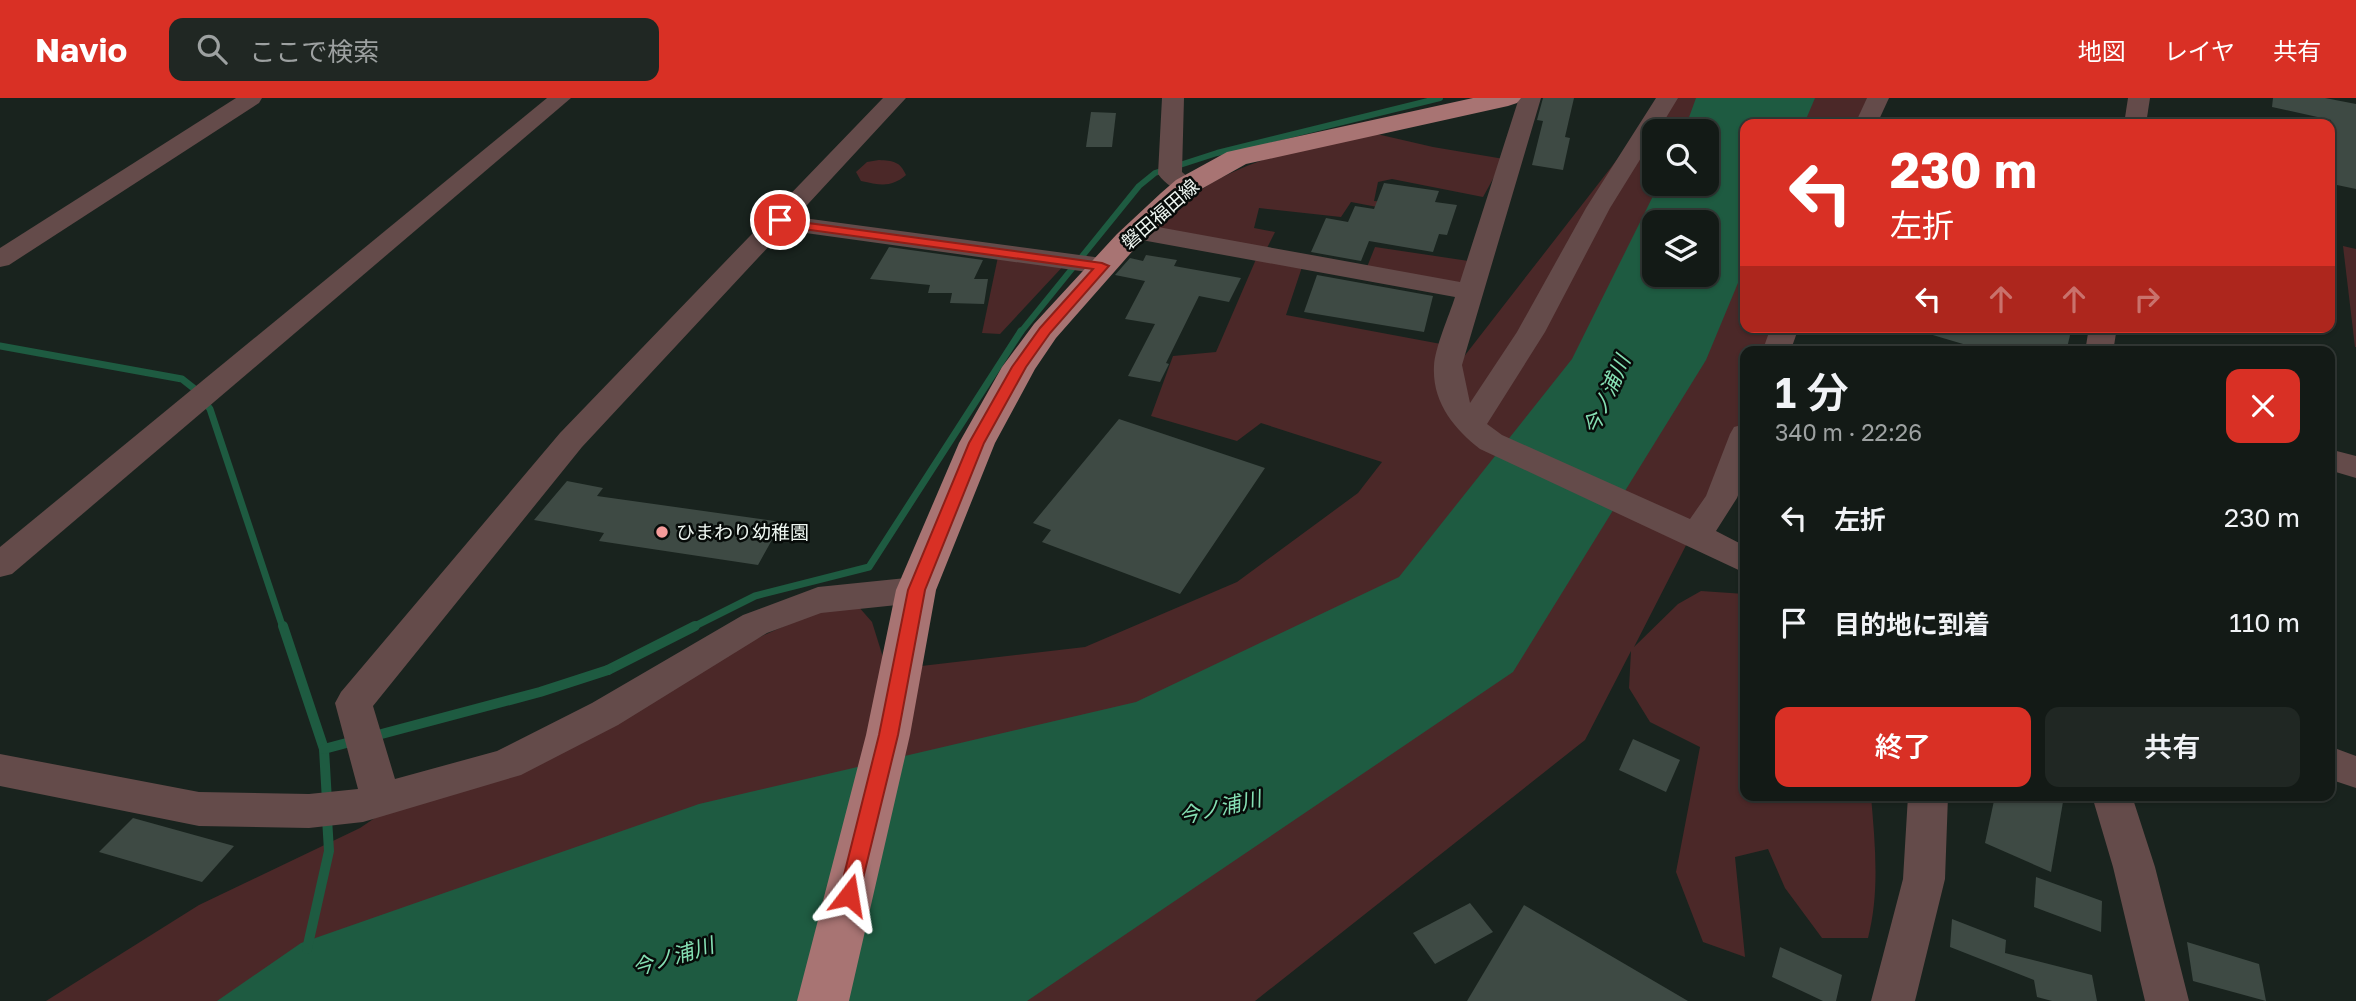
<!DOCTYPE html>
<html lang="ja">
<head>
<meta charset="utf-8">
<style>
  body { margin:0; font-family:"Golos Text","Noto Sans JP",sans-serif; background:#202723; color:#f1f3f6; height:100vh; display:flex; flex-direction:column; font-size:26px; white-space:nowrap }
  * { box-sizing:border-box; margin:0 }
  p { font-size:23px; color:#9da1a1 }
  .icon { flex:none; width:38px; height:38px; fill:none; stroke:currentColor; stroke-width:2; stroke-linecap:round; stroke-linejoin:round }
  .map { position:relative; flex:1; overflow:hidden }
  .panel { position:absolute; left:1740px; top:248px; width:595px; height:455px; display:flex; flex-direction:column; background:#131a16; border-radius:14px; box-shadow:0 2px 5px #0004,0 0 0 2px #323835 }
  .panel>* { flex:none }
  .banner { position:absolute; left:1740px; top:21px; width:595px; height:214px; border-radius:14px; box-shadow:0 2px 5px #0004,0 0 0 2px #323835; background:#d93025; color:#fff; overflow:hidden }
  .tools { position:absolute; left:1642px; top:21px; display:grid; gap:14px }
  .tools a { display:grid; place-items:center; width:77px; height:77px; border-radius:14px; background:#131a16; box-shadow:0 2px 5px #0004,0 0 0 2px #323835; font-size:35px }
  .pin { position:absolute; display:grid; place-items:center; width:60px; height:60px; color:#fff; margin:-30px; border:4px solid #fff; border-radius:50%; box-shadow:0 2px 7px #0007 }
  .me { position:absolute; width:77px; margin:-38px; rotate:14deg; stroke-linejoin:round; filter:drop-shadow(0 0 5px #0008) }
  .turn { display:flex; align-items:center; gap:24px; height:147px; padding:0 35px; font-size:32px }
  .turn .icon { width:91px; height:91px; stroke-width:2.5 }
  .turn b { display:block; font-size:49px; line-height:60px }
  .lanes { display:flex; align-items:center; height:66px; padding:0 35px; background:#0003; justify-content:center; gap:35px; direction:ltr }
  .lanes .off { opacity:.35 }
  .round { display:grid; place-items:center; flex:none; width:74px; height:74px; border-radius:14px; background:#202723 }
  .summary { display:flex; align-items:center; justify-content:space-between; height:119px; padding:0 35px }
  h1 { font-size:42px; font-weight:600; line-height:52px }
  .primary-button { display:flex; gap:14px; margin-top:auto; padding:14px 35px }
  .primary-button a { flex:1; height:80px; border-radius:14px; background:#d93025; color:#fff; font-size:28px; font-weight:600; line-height:80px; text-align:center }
  .primary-button a+a { background:#202723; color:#f1f3f6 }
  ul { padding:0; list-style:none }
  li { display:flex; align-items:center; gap:21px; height:105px; padding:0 35px }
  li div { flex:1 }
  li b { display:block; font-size:26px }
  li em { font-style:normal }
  header { display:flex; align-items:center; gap:42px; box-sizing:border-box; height:98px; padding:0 35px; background:#d93025; color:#fff }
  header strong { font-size:33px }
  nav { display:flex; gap:38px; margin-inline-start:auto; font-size:24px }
  .search { width:490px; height:63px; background:#202723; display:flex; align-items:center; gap:18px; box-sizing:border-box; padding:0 24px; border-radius:14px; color:#9da1a1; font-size:26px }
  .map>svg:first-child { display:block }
  .green { fill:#4b2828; fill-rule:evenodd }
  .water { fill:#1e5b41; fill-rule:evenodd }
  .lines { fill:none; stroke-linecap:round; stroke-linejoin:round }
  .stream-far2 { stroke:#1e5b41; stroke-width:6 }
  .stream-far1 { stroke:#1e5b41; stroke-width:7 }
  .stream { stroke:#1e5b41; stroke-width:10 }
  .building { fill:#3e4a44 }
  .minor { fill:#644b4a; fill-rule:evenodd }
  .major { fill:#a87473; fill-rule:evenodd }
  .route { fill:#d93025; stroke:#8d1f18; stroke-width:2 }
  .poi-dot { fill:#f59b9a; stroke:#070b09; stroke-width:2.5 }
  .labels { text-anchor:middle; stroke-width:5; stroke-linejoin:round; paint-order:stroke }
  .street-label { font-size:19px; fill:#eef6f1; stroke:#070b09 }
  .poi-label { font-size:19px; fill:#eef6f1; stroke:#070b09; text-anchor:start }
  .water-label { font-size:21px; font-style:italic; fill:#86e0b4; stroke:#070b09 }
</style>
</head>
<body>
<header>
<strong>Navio</strong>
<div class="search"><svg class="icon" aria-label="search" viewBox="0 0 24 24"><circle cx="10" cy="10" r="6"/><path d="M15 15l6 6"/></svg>ここで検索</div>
<nav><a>地図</a><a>レイヤ</a><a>共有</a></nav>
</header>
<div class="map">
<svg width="2356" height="903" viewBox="0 0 2356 903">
  <rect width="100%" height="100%" fill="#19231e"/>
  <g class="green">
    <path d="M1665,0H1873L1865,26H1745V229H1786L1777,254H1745V332L1634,549L1678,506L1701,493L1745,496V698H1871C1875,746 1880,793 1868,840H1822L1785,790L1768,751L1735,759L1745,859L1703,844L1676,774L1700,649L1650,624L1629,590L1631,553L1585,642L1255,903H46L199,807L360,730L418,691L850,499L872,524L887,572L1085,549L1237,484L1358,395L1382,364L1261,325L1237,343L1151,318L1173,258L1216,254L1257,159L1304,163L1286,217L1441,246L1438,292ZM1654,33H1706V86H1654ZM1654,124H1706V177H1654Z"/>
    <path d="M1368,34L1433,49L1504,61L1483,99L1392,81L1378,84L1374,103L1390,104L1430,119L1351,104L1341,119L1259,110L1254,130L1275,134L1264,156L1157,133C1207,67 1292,53 1368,34Z"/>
    <path d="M879,62C893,63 900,63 906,77C891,90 880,87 861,83L856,74L867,64Z"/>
    <path d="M2343,148L2356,151V249H2355Z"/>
    <path d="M1375,149L1482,165L1467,193L1365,174Z"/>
    <path d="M999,154L1067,164L1000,236L982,235Z"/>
  </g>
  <path class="water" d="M1696,0H1815L1804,26H1745V168L1706,262L1513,574L1027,903H217L301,845L699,706L1136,604L1399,479L1572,261L1659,86H1706V33H1684ZM1654,124H1706V177H1654Z"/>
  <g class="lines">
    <path class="stream-far2" d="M1020,235L1139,88L1155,75L1217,55L1440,0"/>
    <g class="stream-far1">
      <path d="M0,248L182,281L196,292L210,311L283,530"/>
      <path d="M691,530L755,498L869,469L1021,233"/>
    </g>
    <g class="stream">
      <path d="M283,528L324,651L327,703"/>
      <path d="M608,572L695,528"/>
      <path d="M374,638L540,594L608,572"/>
      <path d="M324,651L354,643"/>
      <path d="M307,851L329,753L327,720"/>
    </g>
  </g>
  <g class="building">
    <path d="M1543,0H1574L1565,39L1570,40L1563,72L1532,67L1543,23L1537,22Z"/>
    <path d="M2273,0H2325L2356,6V91L2337,87L2331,22L2272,9Z"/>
    <path d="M1091,14L1116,15L1112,49H1086Z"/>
    <path d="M1384,85L1439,93L1435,104L1457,107L1447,137L1439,136L1433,154L1369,143L1361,163L1311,154L1326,120L1348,124L1355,108L1374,111Z"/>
    <path d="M889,149L983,162L974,181H988L984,206L950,205L952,195H928L930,187L870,181Z"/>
    <path d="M1146,157L1177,162L1174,168L1241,180L1229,204L1199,198L1166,265L1169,266L1160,284L1128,278L1155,226L1125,221L1145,183L1115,177L1130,160L1143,163Z"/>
    <path d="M1317,177L1433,198L1424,234L1304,214Z"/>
    <path d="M1927,229H2072L2066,254H1990L1926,235Z"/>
    <path d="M1119,321L1265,370L1180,496L1042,444L1051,432L1033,425Z"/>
    <path d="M567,383L603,390L597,398L782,424L758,467L599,443L604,435L534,422Z"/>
    <path d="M1633,641L1680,662L1666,694L1619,672Z"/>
    <path d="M1995,698H2064L2051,774L1985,745Z"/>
    <path d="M133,720L234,748L202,784L99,754Z"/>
    <path d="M2036,779L2102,803L2101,834L2034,809Z"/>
    <path d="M1470,805L1493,834L1435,866L1413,835Z"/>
    <path d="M1524,807L1688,903H1467Z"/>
    <path d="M1952,821L2006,842L2005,855L2092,877L2097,903H2052L2037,899L2034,882L1950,849Z"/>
    <path d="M2187,844L2259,866L2266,903L2193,883Z"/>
    <path d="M1780,849L1842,877L1836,903H1823L1772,879Z"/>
  </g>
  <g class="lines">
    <g class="minor">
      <path d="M236,0H262L259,5L9,167L0,169V150Z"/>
      <path d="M547,0H571L12,476L0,479V449Z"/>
      <path d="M883,0H906L796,119L1102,160L1111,162L1115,168L1111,174L1102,176L784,132L582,349L373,608L395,681L497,653L592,605L743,517L818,489L916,479L928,483L933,492L928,501L916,505L821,515L767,535L618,627L521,677L363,724L309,730L199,728L0,688V656L199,694L309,696L358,691L335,605L341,594L560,335Z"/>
      <path d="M1162,0H1184L1182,74L1198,88L1195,93C1180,97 1167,88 1158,76Z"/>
      <path d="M1519,0H1541L1462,267L1470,305L1517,234L1586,110L1656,0H1678L1658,33H1654V39L1610,110L1545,234L1487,326L1502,337L1690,421L1706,398L1730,336L1734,329L1745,326V379L1737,400L1716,433L1745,448V475L1480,351C1454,331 1432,304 1434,268C1435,249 1449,218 1455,199L1136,141L1127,138L1123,133L1127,128L1136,125L1460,184Z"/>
      <path d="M1867,0H1889L1877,26H1855Z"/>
      <path d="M2128,0H2150L2146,26H2124Z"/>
      <path d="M1771,229H1799L1790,254H1762Z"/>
      <path d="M2089,229H2117L2113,254H2085Z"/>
      <path d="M2329,351L2356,358V380L2329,372Z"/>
      <path d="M2329,648L2356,658V690L2329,681Z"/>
      <path d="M1908,698H1948L1945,781L1915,903H1871L1903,781Z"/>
      <path d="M2092,698H2132L2155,769L2189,903H2145L2113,769Z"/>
    </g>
    <path class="major" d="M1473,0H1521L1517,5L1508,8L1246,66L1196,94L1181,107L1137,148L1056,240L1035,271L995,345L936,492L910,637L849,903H797L866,637L896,492L959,345L1002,269L1034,226L1117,136L1161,95L1176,82L1227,54Z"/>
  </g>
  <path class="route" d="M780,118L786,122L1102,165L1109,168L1050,235L1026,269L984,345L925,492L898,637L859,797L856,803L849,806L842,803L839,797L879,637L908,492L969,345L1012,269L1040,230L1093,171L774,127V122Z"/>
  <circle class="poi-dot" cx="662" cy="434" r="7"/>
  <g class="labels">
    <g class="street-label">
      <text transform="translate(1160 116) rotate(-41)" y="7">磐田福田線</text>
    </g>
    <g class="poi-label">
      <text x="676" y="441">ひまわり幼稚園</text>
    </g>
    <g class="water-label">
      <text transform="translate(1607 297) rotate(-66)" y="7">今ノ浦川</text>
      <text transform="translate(1220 710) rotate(-13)" y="7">今ノ浦川</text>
      <text transform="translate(673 859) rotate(-17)" y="7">今ノ浦川</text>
    </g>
  </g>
</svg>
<div class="tools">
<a><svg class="icon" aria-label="search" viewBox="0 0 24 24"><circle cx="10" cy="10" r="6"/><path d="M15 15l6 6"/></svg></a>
<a><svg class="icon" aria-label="layers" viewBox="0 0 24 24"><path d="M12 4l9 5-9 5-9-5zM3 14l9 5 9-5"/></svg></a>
</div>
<div class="pin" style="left:780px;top:122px;background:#d93025"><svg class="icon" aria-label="arrive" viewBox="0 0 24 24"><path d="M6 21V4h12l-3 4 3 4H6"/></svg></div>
<svg class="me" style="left:849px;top:797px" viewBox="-20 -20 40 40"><path d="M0-17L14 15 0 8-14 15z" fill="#d93025" stroke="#fff" stroke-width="4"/></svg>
<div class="banner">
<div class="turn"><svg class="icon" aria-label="left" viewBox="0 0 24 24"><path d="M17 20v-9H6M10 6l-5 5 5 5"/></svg><div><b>230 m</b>左折</div></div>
<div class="lanes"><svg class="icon" aria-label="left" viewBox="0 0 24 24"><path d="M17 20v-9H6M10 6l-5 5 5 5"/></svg><svg class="icon off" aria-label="ahead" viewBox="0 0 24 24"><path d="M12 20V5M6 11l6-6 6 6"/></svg><svg class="icon off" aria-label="ahead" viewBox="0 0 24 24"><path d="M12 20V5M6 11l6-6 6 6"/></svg><svg class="icon off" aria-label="right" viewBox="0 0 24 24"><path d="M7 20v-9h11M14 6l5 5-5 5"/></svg></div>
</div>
<section class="panel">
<div class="summary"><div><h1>1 分</h1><p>340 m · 22:26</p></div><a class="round" style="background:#d93025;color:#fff"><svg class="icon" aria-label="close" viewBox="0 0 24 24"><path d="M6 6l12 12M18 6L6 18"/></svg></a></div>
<ul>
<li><svg class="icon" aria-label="left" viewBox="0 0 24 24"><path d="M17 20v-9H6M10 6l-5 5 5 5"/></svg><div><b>左折</b></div><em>230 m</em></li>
<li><svg class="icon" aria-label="arrive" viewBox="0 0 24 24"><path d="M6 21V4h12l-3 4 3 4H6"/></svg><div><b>目的地に到着</b></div><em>110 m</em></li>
</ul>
<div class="primary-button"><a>終了</a><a>共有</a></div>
</section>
</div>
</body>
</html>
